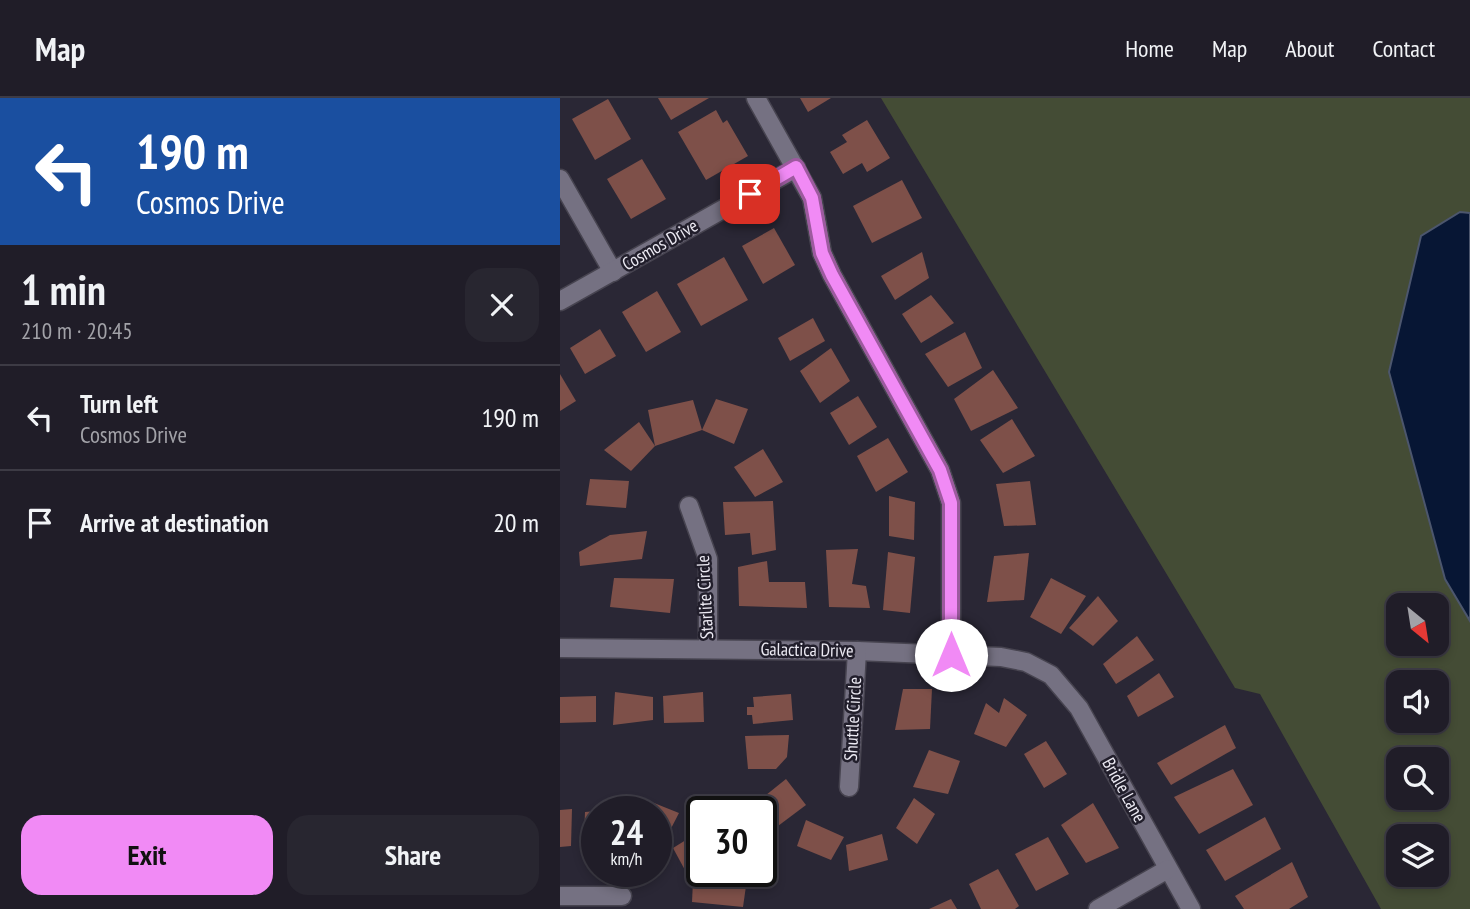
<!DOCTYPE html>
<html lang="en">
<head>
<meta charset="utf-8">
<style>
  body { margin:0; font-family:"PT Sans Narrow",sans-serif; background:#282630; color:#f1f3f6; height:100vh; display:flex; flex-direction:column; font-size:26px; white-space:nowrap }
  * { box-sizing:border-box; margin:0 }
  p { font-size:23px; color:#a2a2a8 }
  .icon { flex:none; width:38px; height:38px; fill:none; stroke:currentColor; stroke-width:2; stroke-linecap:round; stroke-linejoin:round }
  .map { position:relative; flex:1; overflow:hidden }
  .panel { display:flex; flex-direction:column; background:#201d28; width:560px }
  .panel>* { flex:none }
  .banner { background:#1a4fa0; color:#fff; overflow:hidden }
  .needle { width:46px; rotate:150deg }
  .buttons { position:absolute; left:826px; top:495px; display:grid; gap:14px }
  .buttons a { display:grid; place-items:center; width:63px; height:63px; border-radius:14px; background:#201d28; box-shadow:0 4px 10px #0003,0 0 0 2px #3d3b45; font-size:35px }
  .speed { position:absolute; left:21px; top:698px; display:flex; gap:14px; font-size:35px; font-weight:700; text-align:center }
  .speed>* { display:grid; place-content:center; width:91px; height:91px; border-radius:50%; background:#201d28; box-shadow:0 4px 10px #0003,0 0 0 2px #3d3b45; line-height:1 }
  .speed small { font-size:18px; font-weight:400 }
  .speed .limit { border:4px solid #111; border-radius:10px; background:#fff; color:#111 }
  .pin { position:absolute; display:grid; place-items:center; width:60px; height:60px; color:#fff; margin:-30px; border-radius:14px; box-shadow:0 4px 10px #0006 }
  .me { position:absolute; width:77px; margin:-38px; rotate:0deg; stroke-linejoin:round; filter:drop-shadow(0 0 5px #0008) }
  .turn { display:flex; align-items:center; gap:24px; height:147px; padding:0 21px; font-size:32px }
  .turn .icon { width:91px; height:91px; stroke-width:2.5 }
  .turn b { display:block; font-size:49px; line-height:60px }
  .round { display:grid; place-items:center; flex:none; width:74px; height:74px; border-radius:21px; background:#282630 }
  .overview { display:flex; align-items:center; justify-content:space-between; height:119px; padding:0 21px }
  h1 { font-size:42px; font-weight:700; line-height:52px }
  .cta { display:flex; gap:14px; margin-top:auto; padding:14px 21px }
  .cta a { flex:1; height:80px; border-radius:21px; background:#f18af5; color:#111; font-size:28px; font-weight:700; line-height:80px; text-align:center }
  .cta a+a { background:#282630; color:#f1f3f6 }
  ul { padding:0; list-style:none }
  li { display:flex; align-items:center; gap:21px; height:105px; padding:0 21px; border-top:2px solid #3d3b45 }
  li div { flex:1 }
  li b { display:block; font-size:26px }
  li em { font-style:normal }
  header { display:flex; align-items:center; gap:42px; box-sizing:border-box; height:98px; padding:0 35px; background:#201d28; border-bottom:2px solid #3d3b45 }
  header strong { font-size:33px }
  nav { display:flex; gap:38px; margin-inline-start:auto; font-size:24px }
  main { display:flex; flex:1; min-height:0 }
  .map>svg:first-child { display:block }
  .green { fill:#444c35; fill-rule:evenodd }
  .water { fill:#071634; stroke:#4c566d; stroke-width:2 }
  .building { fill:#7e5049 }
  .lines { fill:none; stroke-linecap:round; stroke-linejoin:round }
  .minor-casing { stroke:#474450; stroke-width:21 }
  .minor { stroke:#757182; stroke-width:18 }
  .route-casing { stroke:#9d5a9f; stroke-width:18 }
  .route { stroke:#f18af5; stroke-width:12 }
  .labels { text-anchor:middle; stroke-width:5; stroke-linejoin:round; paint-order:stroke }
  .street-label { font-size:18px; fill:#eceaf3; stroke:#211e2b }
</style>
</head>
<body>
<header>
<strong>Map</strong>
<nav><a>Home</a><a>Map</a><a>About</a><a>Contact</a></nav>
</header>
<main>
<section class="panel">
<div class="banner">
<div class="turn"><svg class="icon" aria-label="left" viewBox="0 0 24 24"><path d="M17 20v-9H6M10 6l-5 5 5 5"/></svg><div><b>190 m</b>Cosmos Drive</div></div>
</div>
<div class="overview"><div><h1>1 min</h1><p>210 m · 20:45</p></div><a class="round"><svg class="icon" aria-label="close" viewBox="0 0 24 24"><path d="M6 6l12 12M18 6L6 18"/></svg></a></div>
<ul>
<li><svg class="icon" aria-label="left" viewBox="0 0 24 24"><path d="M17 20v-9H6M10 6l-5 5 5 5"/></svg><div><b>Turn left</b><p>Cosmos Drive</p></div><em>190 m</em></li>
<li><svg class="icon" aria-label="arrive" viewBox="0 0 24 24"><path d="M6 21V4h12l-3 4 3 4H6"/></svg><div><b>Arrive at destination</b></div><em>20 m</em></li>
</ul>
<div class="cta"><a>Exit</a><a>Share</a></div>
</section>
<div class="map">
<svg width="910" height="811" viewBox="0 0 910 811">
  <rect width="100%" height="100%" fill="#2a2735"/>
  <path class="green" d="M321,0H910V115L900,114L885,481L910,523V811H821L700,596L675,590ZM838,508H877V546H838ZM838,584H877V623H838ZM838,662H877V700H838ZM838,738H877V777H838Z"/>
  <path class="water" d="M900,114L910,115V523L885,481L829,274L861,138Z"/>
  <g class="building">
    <path d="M98,0H149L111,22Z"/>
    <path d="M240,0H271L248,14Z"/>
    <path d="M48,1L71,41L35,62L12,21Z"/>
    <path d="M156,12L163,25L167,22L188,58L146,82L118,34Z"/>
    <path d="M307,22L330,60L307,74L302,65L283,76L270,54L287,44L282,37Z"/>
    <path d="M82,61L106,101L71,121L47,81Z"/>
    <path d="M342,82L362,120L312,145L293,108Z"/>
    <path d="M214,130L235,167L203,186L182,148Z"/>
    <path d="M362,154L369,180L335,202L321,178Z"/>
    <path d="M164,159L188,202L141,228L117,186Z"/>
    <path d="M97,193L121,234L86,254L62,214Z"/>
    <path d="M371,197L394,225L361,245L342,216Z"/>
    <path d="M253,220L265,243L230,263L218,240Z"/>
    <path d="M40,231L56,258L25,276L10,250Z"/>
    <path d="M405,234L422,270L388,289L365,256Z"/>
    <path d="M271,250L290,283L260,305L240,273Z"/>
    <path d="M433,272L458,310L411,333L394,301Z"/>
    <path d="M0,276L16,303L0,313Z"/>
    <path d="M298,298L317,329L289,347L270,315Z"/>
    <path d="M156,301L188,311L174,346L142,332L95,348L88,312L133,302L142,332Z"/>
    <path d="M452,321L475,358L443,375L420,342Z"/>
    <path d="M79,324L95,348L71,373L44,352Z"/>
    <path d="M328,340L348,374L316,394L297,358Z"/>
    <path d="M203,351L223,384L195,399L174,369Z"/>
    <path d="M30,381L69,383L66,410L26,407Z"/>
    <path d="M470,383L476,427L444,428L436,386Z"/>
    <path d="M329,398L355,404L354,442L329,438Z"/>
    <path d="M213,403L216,452L192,457L190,435L165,437L163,404Z"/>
    <path d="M87,433L82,461L20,468L19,454L50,437Z"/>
    <path d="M298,451L292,486L306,488L310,510L269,509L266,452Z"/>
    <path d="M328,454L355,459L350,515L323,512Z"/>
    <path d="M469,455L464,502L427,504L434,458Z"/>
    <path d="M207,463L209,484H245L247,510L179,508L178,469Z"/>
    <path d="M54,480L114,481L110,515L50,509Z"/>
    <path d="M491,480L526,498L501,536L470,519Z"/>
    <path d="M538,498L558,523L533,548L509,530Z"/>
    <path d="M577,538L594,562L556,586L543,566Z"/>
    <path d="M599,575L614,599L578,619L567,598Z"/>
    <path d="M343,591H372L370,631L335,632Z"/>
    <path d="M55,594L93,599V622L53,627Z"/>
    <path d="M143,594L144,624L104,625L103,598Z"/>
    <path d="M231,596L233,622L193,626L192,617H187V609H194L193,599Z"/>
    <path d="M36,598V624L0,625V599Z"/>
    <path d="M444,600L467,617L446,649L414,636L426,605L439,615Z"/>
    <path d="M665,627L676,650L611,687L597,665Z"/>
    <path d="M229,637L227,659L216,671H188L185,638Z"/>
    <path d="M486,643L507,676L484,690L464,656Z"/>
    <path d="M369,652L400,663L388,696L353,689Z"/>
    <path d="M673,671L693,707L639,736L614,699Z"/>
    <path d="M226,681L246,707L214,731L196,705Z"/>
    <path d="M354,700L375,716L357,746L336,730Z"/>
    <path d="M84,701L119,715L104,744L96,741V714H80Z"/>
    <path d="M533,705L559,750L526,765L501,727Z"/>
    <path d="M12,711L11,748L0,749V712Z"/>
    <path d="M37,713V738H24L25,714Z"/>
    <path d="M705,719L721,751L665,783L646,752Z"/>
    <path d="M246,722L284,739L271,762L237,748Z"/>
    <path d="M142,732V767L126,774L113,750Z"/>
    <path d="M322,736L328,762L289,773L286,747Z"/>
    <path d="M488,739L509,776L476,793L455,756Z"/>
    <path d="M732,764L748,799L729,811H684L675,798Z"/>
    <path d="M438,771L459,808L455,811H421L409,786Z"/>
    <path d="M187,781L183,809L132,804L133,783Z"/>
    <path d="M391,801L397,811H369Z"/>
  </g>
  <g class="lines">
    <g class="minor-casing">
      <g id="minor">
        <path d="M196,0L252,100L262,155L272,177L380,372L391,405V557"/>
        <path d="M0,81L53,174"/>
        <path d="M0,203L236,70"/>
        <path d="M129,408L148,461V550"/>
        <path d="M0,550L297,553L441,559L466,564L491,577L519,610L631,811"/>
        <path d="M289,689L297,553"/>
        <path d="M0,798H62"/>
        <path d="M538,811L608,771"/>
      </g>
    </g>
    <use href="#minor" class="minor"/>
  </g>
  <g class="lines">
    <g class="route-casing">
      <path id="route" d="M190,96L236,69L252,100L262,155L272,177L380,372L391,405V557"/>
    </g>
    <use href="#route" class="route"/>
  </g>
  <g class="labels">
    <g class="street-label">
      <text transform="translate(100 147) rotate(-30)" y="6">Cosmos Drive</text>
      <text transform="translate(145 499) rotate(-93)" y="6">Starlite Circle</text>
      <text transform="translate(247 552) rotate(1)" y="6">Galactica Drive</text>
      <text transform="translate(293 621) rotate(-87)" y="6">Shuttle Circle</text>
      <text transform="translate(564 692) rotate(61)" y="6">Bridle Lane</text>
    </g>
  </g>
</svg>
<div class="buttons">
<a><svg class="needle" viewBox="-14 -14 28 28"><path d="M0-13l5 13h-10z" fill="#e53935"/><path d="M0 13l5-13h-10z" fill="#a2a2a8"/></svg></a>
<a><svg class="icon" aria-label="sound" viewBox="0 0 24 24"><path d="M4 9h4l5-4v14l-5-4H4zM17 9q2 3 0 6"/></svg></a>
<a><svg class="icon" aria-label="search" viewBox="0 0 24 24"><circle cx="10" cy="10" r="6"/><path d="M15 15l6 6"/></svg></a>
<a><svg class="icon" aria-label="layers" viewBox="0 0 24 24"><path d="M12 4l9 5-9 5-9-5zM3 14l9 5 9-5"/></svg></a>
</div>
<div class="speed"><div>24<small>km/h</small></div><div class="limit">30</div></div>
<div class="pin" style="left:190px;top:96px;background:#d93025"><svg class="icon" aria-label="arrive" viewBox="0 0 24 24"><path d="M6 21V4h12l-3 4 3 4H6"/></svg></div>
<svg class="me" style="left:391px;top:557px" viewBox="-20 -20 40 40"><circle r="19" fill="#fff"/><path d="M0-13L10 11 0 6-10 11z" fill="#f18af5"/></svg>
</div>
</main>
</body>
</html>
